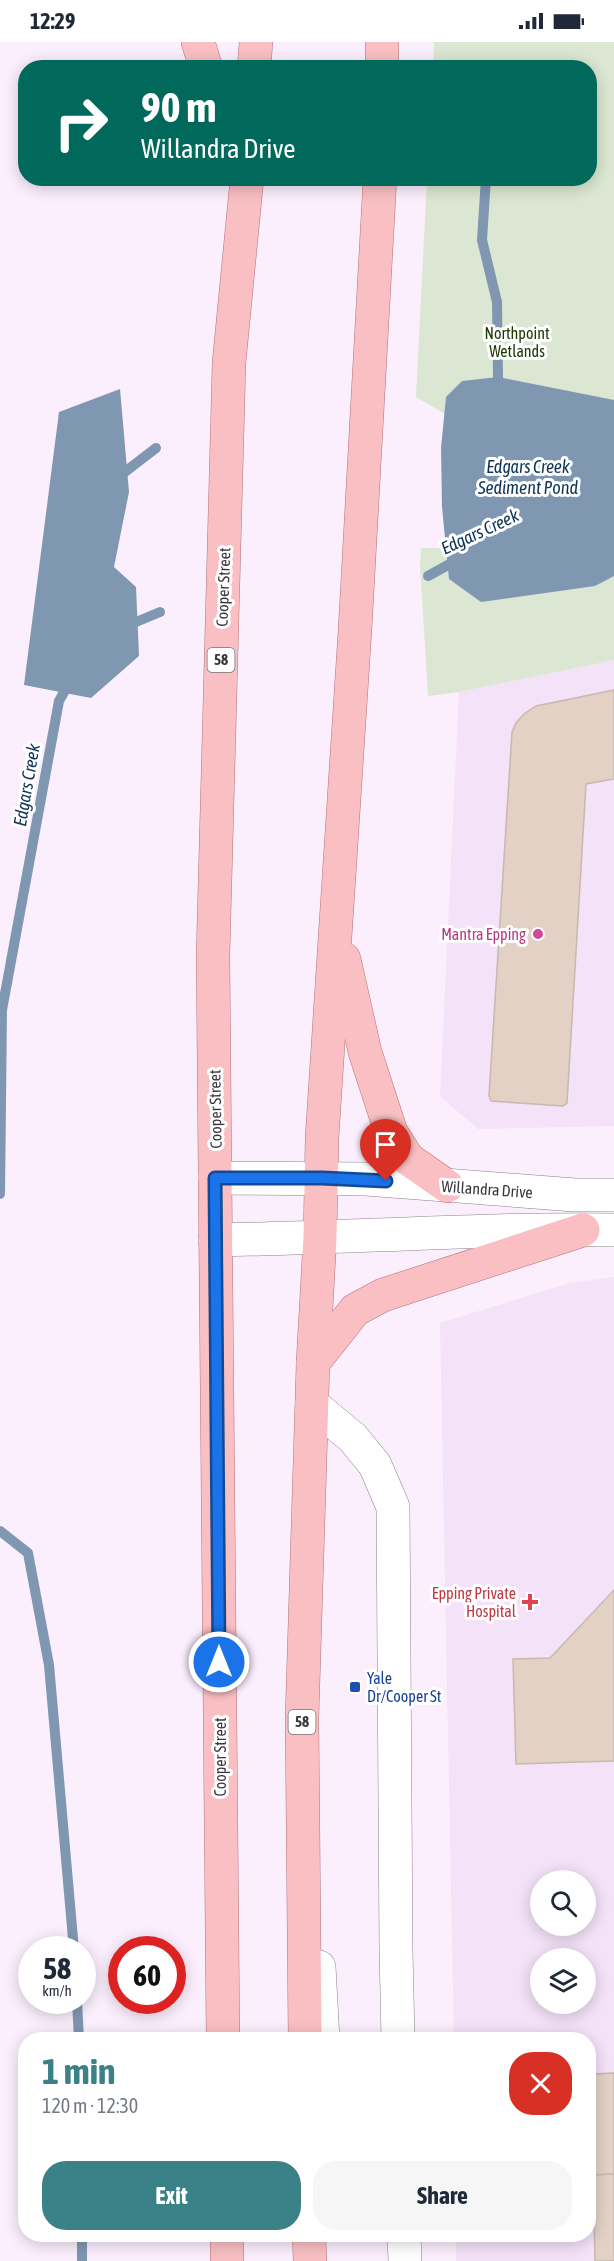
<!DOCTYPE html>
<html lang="en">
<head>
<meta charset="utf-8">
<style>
  body { margin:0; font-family:"Asap Condensed",sans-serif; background:#f6f6f7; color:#1f2937; height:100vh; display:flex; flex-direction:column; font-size:22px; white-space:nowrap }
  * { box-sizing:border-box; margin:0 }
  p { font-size:20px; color:#747a83 }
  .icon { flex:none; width:33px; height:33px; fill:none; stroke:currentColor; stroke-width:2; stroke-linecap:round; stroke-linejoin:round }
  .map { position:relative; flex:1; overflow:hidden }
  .drawer { position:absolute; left:18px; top:1990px; width:578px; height:210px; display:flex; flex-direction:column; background:#fff; border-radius:24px; box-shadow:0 3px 15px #0003 }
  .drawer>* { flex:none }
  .guide { position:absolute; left:18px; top:18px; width:579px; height:126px; border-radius:24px; box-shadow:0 3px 15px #0003; background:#00695c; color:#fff; overflow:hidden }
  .tools { position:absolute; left:530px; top:1828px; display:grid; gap:12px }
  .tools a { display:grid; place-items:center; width:66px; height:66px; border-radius:50%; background:#fff; box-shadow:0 3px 15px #0003; font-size:30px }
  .speed { position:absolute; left:18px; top:1894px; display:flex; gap:12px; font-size:30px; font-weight:700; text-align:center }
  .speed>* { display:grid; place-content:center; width:78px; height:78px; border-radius:50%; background:#fff; box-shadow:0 3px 15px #0003; line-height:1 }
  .speed small { font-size:15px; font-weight:400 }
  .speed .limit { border:9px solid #d22; background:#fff; color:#111 }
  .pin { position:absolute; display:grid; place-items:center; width:51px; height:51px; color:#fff; margin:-62px -26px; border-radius:50% 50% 50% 0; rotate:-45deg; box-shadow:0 0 6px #0007 }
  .pin .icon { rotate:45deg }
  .me { position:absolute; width:66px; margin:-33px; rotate:0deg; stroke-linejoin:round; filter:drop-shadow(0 0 4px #0008) }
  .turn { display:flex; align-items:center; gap:21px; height:126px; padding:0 24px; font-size:27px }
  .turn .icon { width:78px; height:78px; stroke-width:2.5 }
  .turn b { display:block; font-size:42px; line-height:51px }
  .round { display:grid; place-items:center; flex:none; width:63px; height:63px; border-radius:24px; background:#f6f6f7 }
  .summary { display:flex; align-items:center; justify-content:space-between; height:102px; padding:0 24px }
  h1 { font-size:36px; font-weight:700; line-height:45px; color:#3a8288 }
  .action { display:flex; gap:12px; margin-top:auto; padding:12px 24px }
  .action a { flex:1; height:69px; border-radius:24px; background:#3a8288; color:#fff; font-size:24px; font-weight:700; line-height:69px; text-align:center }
  .action a+a { background:#f6f6f7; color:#1f2937 }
  .status { display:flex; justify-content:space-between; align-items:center; height:42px; padding:0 30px; background:#fff; direction:ltr }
  .status svg { height:16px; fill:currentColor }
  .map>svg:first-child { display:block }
  .built { fill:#f4e2f8; fill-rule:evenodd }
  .green { fill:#dbe7d2 }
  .water { fill:#8097b1 }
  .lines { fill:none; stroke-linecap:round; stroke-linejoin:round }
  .stream { stroke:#8097b1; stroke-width:10 }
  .building { fill:#e3d1c6; stroke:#c8b8ad; stroke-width:1.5 }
  .minor-casing { stroke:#8d818f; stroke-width:34 }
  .major-casing { stroke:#b47479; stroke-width:34 }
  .minor { stroke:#fff; stroke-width:33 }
  .major { stroke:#f9bfc2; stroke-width:33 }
  .route-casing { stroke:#114b97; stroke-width:15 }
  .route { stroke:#1a73e8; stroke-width:10 }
  .hotel-dot { fill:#d1479c; stroke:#fff; stroke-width:2 }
  .health-dot { fill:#e0444e; stroke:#fff; stroke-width:2 }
  .transit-dot { fill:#1a4fb4; stroke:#fff; stroke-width:2 }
  .labels { text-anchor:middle; stroke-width:6; stroke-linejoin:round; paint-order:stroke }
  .shield { fill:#fff; stroke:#767377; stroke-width:1.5 }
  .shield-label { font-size:15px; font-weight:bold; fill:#3c373d }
  .park-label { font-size:16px; fill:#203706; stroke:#fff }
  .street-label { font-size:16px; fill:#3c373d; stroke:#fff }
  .hotel-label { font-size:16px; fill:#b23c85; stroke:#fff; text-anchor:end }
  .health-label { font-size:16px; fill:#be3a42; stroke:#fff; text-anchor:end }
  .transit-label { font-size:16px; fill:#164399; stroke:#fff; text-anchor:start }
  .water-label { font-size:18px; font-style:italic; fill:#0e3357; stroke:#fff }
</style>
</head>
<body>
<div class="status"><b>12:29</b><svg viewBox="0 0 49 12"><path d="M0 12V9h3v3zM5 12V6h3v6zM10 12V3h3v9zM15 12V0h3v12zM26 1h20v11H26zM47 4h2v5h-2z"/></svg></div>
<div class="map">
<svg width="614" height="2219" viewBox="0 0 614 2219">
  <rect width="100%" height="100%" fill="#fbeefd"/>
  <g class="built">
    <path d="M614,618V1084L478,1087L440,1054L459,650Z"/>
    <path d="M614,1235V2219H456V2193H588V1998H454L440,1281L570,1241ZM540,1839H585V1884H540ZM540,1917H585V1962H540Z"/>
  </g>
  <path class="green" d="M434,0H614V618L459,650L428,654L420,522L421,506H446L544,430L416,355L427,137L590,136V26L433,25Z"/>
  <g class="water">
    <path d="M498,335L614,358V534L595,544L481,560L449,537L442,465L441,406L446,355L462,339Z"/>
    <path d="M120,347L129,450L114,525L136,545L139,614L91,656L24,643L59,370Z"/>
  </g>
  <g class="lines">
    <g class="stream">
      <path d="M486,136L482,198L497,260L498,335L495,348"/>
      <path d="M117,436L156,406"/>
      <path d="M428,534L459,517"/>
      <path d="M124,585L160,570"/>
      <path d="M0,1152L2,968L59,659L71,638"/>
      <path d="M0,1489L28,1511L49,1623L74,1908"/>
      <path d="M77,1959L79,1998"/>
      <path d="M82,2219V2193"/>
    </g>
  </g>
  <g class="building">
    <path d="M614,648V737L586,742L567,1061L563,1064L491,1059L489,1054L512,690L516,681L524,672L536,664Z"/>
    <path d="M614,1548V1719L516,1722L513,1617L550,1616Z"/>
    <path d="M614,2031V2132L595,2133L593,2032Z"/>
    <path d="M614,2132V2219H595L593,2133Z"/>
  </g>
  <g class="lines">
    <g class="minor-casing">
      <g id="minor">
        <path d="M215,1136L366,1137L575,1153H614"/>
        <path d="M215,1198C348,1196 481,1186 614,1188"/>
        <path d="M312,1362L353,1396L375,1423L393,1465L396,1907L398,1998"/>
        <path d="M319,1925L323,1998"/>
        <path d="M404,2193L405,2219"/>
      </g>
    </g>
    <g class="major-casing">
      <g id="major">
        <path d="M198,0L206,26"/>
        <path d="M382,0V26"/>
        <path d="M254,26L256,0"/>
        <path d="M344,917L365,1010L391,1090L408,1117L447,1144"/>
        <path d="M313,1321L355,1268L383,1253L583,1188"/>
        <path d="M223,1998L213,914L229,321L247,136"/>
        <path d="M305,1998L302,1676L313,1321L320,1196L322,1096L355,588L380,136"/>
        <path d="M227,2193V2219"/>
        <path d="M309,2193L310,2219"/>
      </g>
    </g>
    <use href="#minor" class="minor"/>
    <use href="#major" class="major"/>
  </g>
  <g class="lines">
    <g class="route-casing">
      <path id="route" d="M219,1620L215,1136H322L386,1139"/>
    </g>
    <use href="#route" class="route"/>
  </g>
  <circle class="hotel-dot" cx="538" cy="892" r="6"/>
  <path class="health-dot" d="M527 1551h6v6h6v6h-6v6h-6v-6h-6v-6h6z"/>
  <rect class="transit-dot" x="349" y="1639" width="12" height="12" rx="3"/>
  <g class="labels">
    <g class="shield">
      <rect x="207.5" y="606" width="27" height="24" rx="4.5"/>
      <rect x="288.5" y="1668" width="27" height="24" rx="4.5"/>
    </g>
    <g class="shield-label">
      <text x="221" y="623">58</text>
      <text x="302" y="1685">58</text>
    </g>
    <g class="park-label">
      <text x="517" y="297">Northpoint<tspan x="517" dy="18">Wetlands</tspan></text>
    </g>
    <g class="street-label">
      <text transform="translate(223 545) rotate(-88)" y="6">Cooper Street</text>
      <text transform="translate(215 1067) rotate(-91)" y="6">Cooper Street</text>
      <text transform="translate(487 1147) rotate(4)" y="6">Willandra Drive</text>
      <text transform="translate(220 1715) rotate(-90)" y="6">Cooper Street</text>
    </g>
    <g class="hotel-label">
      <text x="526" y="898">Mantra Epping</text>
    </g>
    <g class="health-label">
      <text x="516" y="1557">Epping Private<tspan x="516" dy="18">Hospital</tspan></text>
    </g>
    <g class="transit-label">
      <text x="367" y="1642">Yale<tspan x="367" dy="18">Dr/Cooper St</tspan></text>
    </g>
    <g class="water-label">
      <text x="528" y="431">Edgars Creek<tspan x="528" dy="21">Sediment Pond</tspan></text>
      <text transform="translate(480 490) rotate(-25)" y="6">Edgars Creek</text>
      <text transform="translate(27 743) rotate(-80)" y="6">Edgars Creek</text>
    </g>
  </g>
</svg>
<div class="tools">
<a><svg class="icon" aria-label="search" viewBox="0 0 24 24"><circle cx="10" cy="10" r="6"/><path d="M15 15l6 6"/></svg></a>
<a><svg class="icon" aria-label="layers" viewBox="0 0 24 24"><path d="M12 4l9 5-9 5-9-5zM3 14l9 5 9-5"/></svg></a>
</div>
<div class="speed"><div>58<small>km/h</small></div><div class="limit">60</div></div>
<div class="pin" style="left:386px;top:1139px;background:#d93025"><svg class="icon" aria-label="arrive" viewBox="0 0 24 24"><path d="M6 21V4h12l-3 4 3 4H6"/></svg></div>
<svg class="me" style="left:219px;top:1620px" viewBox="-20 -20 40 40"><circle r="17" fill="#1a73e8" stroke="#fff" stroke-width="3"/><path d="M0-11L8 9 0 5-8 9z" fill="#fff"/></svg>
<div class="guide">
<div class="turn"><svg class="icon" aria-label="right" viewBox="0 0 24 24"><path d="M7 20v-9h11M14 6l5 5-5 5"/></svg><div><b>90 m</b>Willandra Drive</div></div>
</div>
<section class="drawer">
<div class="summary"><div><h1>1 min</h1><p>120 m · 12:30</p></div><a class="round" style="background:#d93025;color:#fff"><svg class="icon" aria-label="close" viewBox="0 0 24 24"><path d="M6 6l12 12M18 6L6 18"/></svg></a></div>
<div class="action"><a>Exit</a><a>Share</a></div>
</section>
</div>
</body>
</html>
